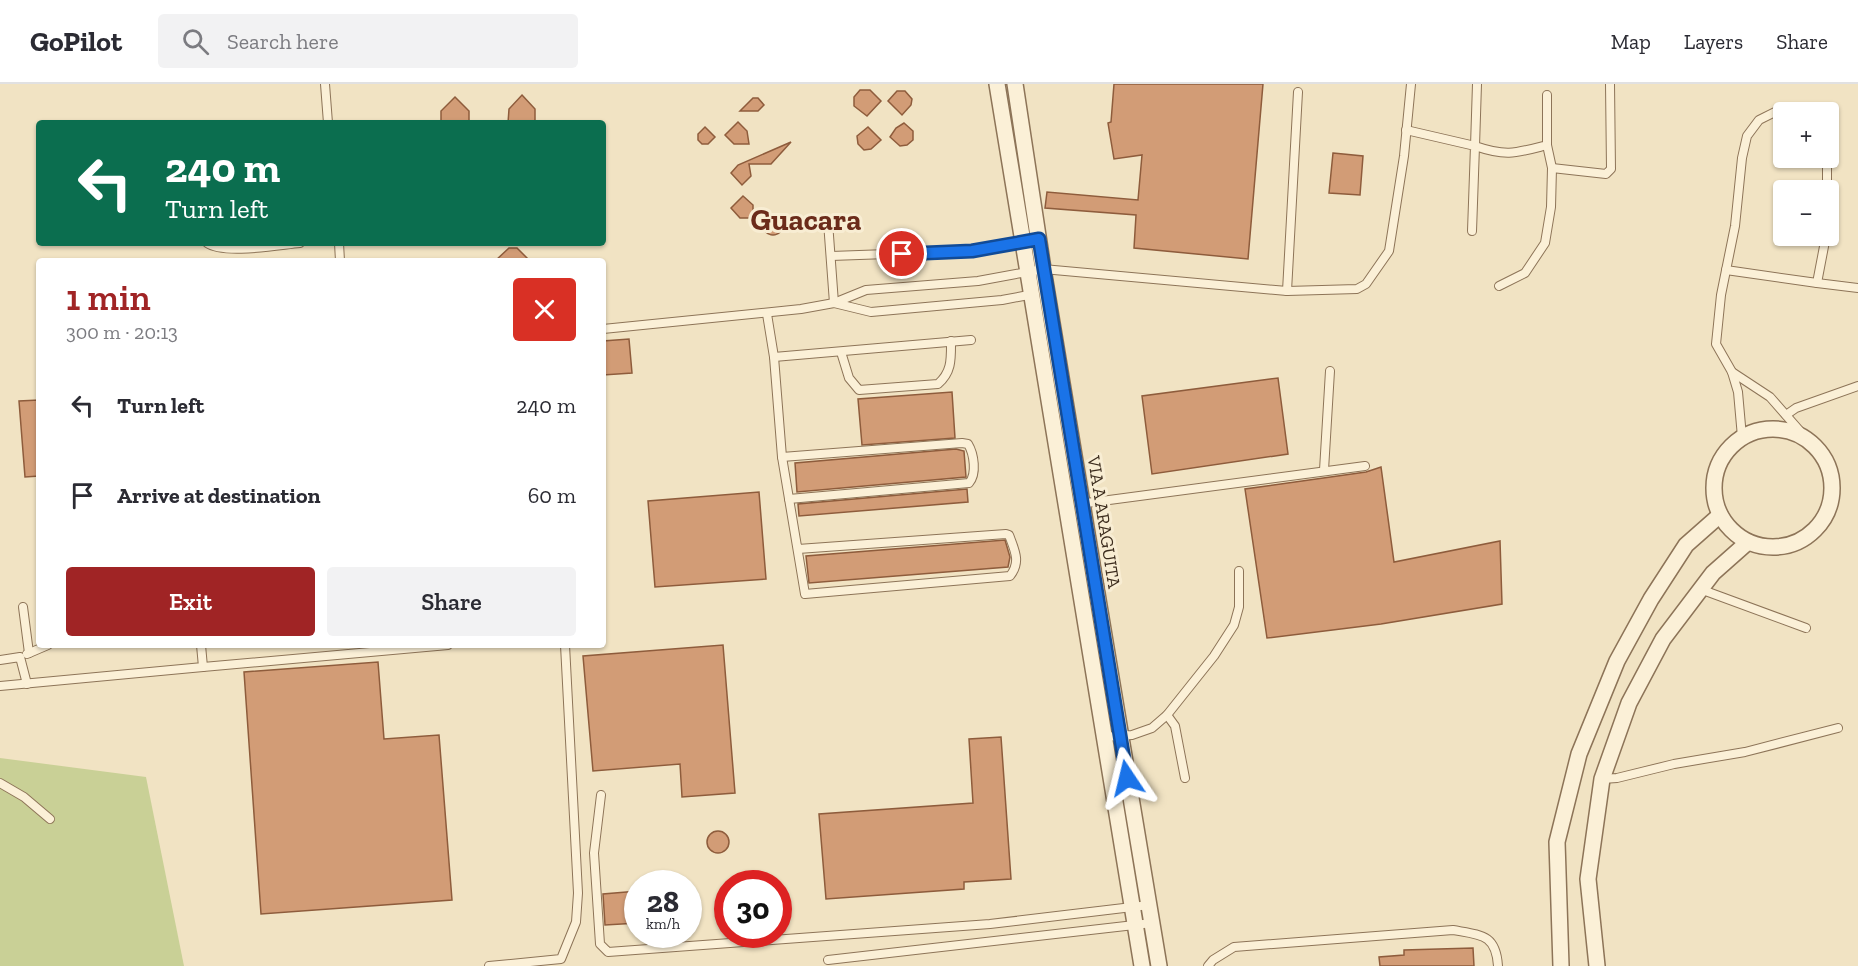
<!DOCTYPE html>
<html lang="en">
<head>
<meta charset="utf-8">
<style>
  body { margin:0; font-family:"Zilla Slab",serif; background:#f2f2f3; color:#2b2b33; height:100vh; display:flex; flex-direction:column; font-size:22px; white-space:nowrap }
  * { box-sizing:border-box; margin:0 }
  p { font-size:20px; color:#7c7c81 }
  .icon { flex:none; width:33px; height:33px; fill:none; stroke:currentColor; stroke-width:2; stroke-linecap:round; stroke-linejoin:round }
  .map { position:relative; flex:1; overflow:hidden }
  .drawer { position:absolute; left:36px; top:174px; width:570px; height:390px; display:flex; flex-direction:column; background:#fff; border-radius:6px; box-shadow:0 2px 4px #0004 }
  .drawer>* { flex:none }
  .banner { position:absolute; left:36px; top:36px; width:570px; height:126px; border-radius:6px; box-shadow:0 2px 4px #0004; background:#0b6e4f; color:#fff; overflow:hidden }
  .controls { position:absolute; left:1773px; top:18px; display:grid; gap:12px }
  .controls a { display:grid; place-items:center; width:66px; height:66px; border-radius:6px; background:#fff; box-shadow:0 2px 4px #0004; font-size:30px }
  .speed { position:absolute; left:624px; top:786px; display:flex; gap:12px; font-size:30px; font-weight:700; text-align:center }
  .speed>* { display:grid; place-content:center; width:78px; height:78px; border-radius:50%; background:#fff; box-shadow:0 2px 4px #0004; line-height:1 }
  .speed small { font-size:15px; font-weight:400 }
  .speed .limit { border:9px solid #d22; background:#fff; color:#111 }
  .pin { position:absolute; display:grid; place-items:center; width:51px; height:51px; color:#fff; margin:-26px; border:3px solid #fff; border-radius:50%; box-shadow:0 2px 6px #0007 }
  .me { position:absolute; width:66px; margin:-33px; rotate:350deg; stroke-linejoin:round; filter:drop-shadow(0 0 4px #0008) }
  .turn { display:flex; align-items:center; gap:21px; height:126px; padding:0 30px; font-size:27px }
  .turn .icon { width:78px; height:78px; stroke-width:2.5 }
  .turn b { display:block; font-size:42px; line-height:51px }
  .round { display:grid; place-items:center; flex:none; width:63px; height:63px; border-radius:6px; background:#f2f2f3 }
  .headline { display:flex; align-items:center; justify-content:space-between; height:102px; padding:0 30px }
  h1 { font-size:36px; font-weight:600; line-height:45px; color:#a02425 }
  .primary-button { display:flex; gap:12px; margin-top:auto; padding:12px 30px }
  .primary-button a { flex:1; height:69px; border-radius:6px; background:#a02425; color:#fff; font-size:24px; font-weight:600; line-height:69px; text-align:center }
  .primary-button a+a { background:#f2f2f3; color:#2b2b33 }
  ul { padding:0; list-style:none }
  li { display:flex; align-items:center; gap:18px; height:90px; padding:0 30px }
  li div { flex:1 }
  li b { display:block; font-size:22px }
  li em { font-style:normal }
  header { display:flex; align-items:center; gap:36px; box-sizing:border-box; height:84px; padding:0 30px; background:#fff; border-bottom:2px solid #e1e1e2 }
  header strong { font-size:28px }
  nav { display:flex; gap:33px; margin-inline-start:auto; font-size:21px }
  .search { width:420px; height:54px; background:#f2f2f3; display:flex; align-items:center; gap:15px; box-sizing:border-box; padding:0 21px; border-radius:6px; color:#7c7c81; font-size:22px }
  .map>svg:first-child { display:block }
  .green { fill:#c9d096 }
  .building { fill:#d29c76; stroke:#8e5c3c; stroke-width:1.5 }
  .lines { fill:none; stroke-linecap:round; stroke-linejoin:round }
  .lane-casing { stroke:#8d7458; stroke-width:10 }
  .street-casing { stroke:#8d7458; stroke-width:18 }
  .lane { stroke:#fbf0d7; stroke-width:8 }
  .street { stroke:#fbf0d7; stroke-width:15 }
  .route-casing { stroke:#114b97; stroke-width:15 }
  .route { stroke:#1a73e8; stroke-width:10 }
  .labels { text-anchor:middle; stroke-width:6; stroke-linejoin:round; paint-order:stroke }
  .street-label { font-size:18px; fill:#3c2c1d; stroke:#f8edd3 }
  .town-label { font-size:30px; font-weight:bold; fill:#6b2b1a; stroke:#f8edd3 }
</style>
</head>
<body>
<header>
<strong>GoPilot</strong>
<div class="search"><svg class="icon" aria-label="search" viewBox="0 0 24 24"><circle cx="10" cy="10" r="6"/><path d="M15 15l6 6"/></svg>Search here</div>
<nav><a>Map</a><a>Layers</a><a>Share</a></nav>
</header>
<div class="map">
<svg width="1858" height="882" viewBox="0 0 1858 882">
  <rect width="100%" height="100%" fill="#f1e3c3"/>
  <path class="green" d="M0,674L146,693L184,882H0Z"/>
  <g class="building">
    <path d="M1114,0H1263L1248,175L1134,164L1136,131L1045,124L1047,108L1138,116L1142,71L1114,75L1108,39L1111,38Z"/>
    <path d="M860,6H870L881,17L867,32L854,22V13Z"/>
    <path d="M897,7H905L912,15L911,21L902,31L888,17Z"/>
    <path d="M522,11L535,25V36L532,39H508L509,25Z"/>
    <path d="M455,13L469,27V39H441V27Z"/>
    <path d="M753,14H758L764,21L758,27H740Z"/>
    <path d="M738,38L747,47L749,60H734L725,51Z"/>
    <path d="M904,39L913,47V56L907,61L900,62L890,53L896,44Z"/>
    <path d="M705,43L715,53L708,60H702L698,56V50Z"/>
    <path d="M868,43L881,56L871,65L864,66L858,60L857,52Z"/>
    <path d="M791,58L771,80H749L751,92L742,101L731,89L738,81Z"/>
    <path d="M1333,69L1363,72L1360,111L1329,109Z"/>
    <path d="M743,112L753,121V134H740L731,124Z"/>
    <circle cx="773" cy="141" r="10"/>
    <path d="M509,164H517L530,177H495Z"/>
    <path d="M629,255L632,289L603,291V257Z"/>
    <path d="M1278,294L1288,370L1152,390L1142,312Z"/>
    <path d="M952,308L955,354L862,361L858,315Z"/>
    <path d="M39,316V392L25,393L19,317Z"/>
    <path d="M956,365L964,367L966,393L797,408L795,379Z"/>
    <path d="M1381,383L1394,478L1500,457L1502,520L1381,540L1267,554L1245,405L1366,388Z"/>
    <path d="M967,405L968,418L799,432L798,420Z"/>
    <path d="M759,408L766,495L655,503L648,417Z"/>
    <path d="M1005,456L1010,473L1008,483L809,499L806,472Z"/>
    <path d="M723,561L735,709L682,713L680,680L593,687L583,572Z"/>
    <path d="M378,578L384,655L439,651L452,816L261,830L244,588Z"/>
    <path d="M1001,653L1011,795L964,798V805L826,815L819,730L973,719L969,655Z"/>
    <circle cx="718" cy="758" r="11"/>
    <path d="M638,807V839L605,841L603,810Z"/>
    <path d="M1473,864L1474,882H1380L1379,873L1404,871V866Z"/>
  </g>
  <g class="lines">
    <g class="lane-casing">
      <g id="lane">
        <path d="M325,0L328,39"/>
        <path d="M1477,0L1475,62C1507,73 1516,69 1547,61V11"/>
        <path d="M1406,46L1475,62L1472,147"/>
        <path d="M1827,74V106"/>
        <path d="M1552,84L1606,90L1611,85L1610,0"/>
        <path d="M828,138L834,219"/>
        <path d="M207,159C224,171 278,161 300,159"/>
        <path d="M339,159L340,177"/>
        <path d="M831,172L972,167L1026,158"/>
        <path d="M1726,186L1817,199L1826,152"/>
        <path d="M1817,199L1858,204"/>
        <path d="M1499,202L1525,189L1545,159L1551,123L1552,84L1547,61"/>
        <path d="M1287,207L1298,8"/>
        <path d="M834,219L871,228L1002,216L1034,210"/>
        <path d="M767,230L774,273L782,373L805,510L1010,492C1021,478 1015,467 1009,451L1006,450L798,465"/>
        <path d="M603,245L801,225L834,219L866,206L978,197L1043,185L1287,207L1357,205L1366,200L1389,167L1404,72L1411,0"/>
        <path d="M841,268L849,294L859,306L938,300C952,288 951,275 951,257"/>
        <path d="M774,273L971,256"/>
        <path d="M1732,288L1770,313L1806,354"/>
        <path d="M1786,331L1796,324L1858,302"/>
        <path d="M1742,353L1738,308L1732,288L1716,260L1721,211L1735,142L1742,74L1747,52L1759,36L1783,24L1794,28"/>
        <path d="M782,373L962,359L968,360C974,370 977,390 969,399L789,415"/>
        <path d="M1324,386L1330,287"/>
        <path d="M1079,420L1365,382"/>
        <path d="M1700,505L1806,544"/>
        <path d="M23,523L29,569"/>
        <path d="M27,570L48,561"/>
        <path d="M0,576L20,573L27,600"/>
        <path d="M203,583L448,561"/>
        <path d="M0,602L203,583L201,561"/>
        <path d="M1167,631L1175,642L1185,694"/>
        <path d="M1103,653L1132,651L1152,644L1167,631L1214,572L1234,541L1239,523V487"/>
        <path d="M1602,695L1617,694L1674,680L1745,668L1838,644"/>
        <path d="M0,699L24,713L50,735"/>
        <path d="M601,711L594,769L600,860L608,868L990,840L1149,821"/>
        <path d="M828,876L1152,839"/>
        <path d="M489,882L561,875L576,838L578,809L565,561"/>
        <path d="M1208,882L1213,876L1234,863L1453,846C1481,851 1496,850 1498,882"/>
      </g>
    </g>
    <g class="street-casing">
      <g id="street">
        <path d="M997,0L1142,882"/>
        <path d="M1015,0L1043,185L1159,882"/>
        <circle cx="1773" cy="404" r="59"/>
        <path d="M1561,882L1557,758L1579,670L1617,577L1651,515L1686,461L1720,431"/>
        <path d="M1597,882L1588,795L1602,695L1629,619L1663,555L1713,489L1748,458"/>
      </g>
    </g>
    <use href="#lane" class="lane"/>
    <use href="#street" class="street"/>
  </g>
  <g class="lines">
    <g class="route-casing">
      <path id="route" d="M902,170L972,167L1039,155L1127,694"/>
    </g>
    <use href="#route" class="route"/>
  </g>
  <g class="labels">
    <g class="street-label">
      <text transform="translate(1104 438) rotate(81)" y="6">VIA A ARAGUITA</text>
    </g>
    <g class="town-label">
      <text x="806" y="146">Guacara</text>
    </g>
  </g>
</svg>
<div class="controls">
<a>+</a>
<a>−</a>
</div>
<div class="speed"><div>28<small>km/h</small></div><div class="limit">30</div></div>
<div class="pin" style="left:902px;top:170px;background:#d93025"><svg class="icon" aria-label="arrive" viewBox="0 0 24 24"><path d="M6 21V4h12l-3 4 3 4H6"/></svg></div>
<svg class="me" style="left:1127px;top:694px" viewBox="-20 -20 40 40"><path d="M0-17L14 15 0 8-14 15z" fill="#1a73e8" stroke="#fff" stroke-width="4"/></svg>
<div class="banner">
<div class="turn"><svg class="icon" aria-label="left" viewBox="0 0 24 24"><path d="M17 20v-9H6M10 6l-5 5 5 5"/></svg><div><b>240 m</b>Turn left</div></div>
</div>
<section class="drawer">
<div class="headline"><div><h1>1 min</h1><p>300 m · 20:13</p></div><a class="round" style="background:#d93025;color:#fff"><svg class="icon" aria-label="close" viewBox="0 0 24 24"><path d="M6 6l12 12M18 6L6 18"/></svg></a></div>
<ul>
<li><svg class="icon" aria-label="left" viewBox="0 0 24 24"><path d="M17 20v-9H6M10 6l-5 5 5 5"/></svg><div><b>Turn left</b></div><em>240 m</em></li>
<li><svg class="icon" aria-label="arrive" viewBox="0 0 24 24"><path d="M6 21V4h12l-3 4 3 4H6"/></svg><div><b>Arrive at destination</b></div><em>60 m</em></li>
</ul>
<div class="primary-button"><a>Exit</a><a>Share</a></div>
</section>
</div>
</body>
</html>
